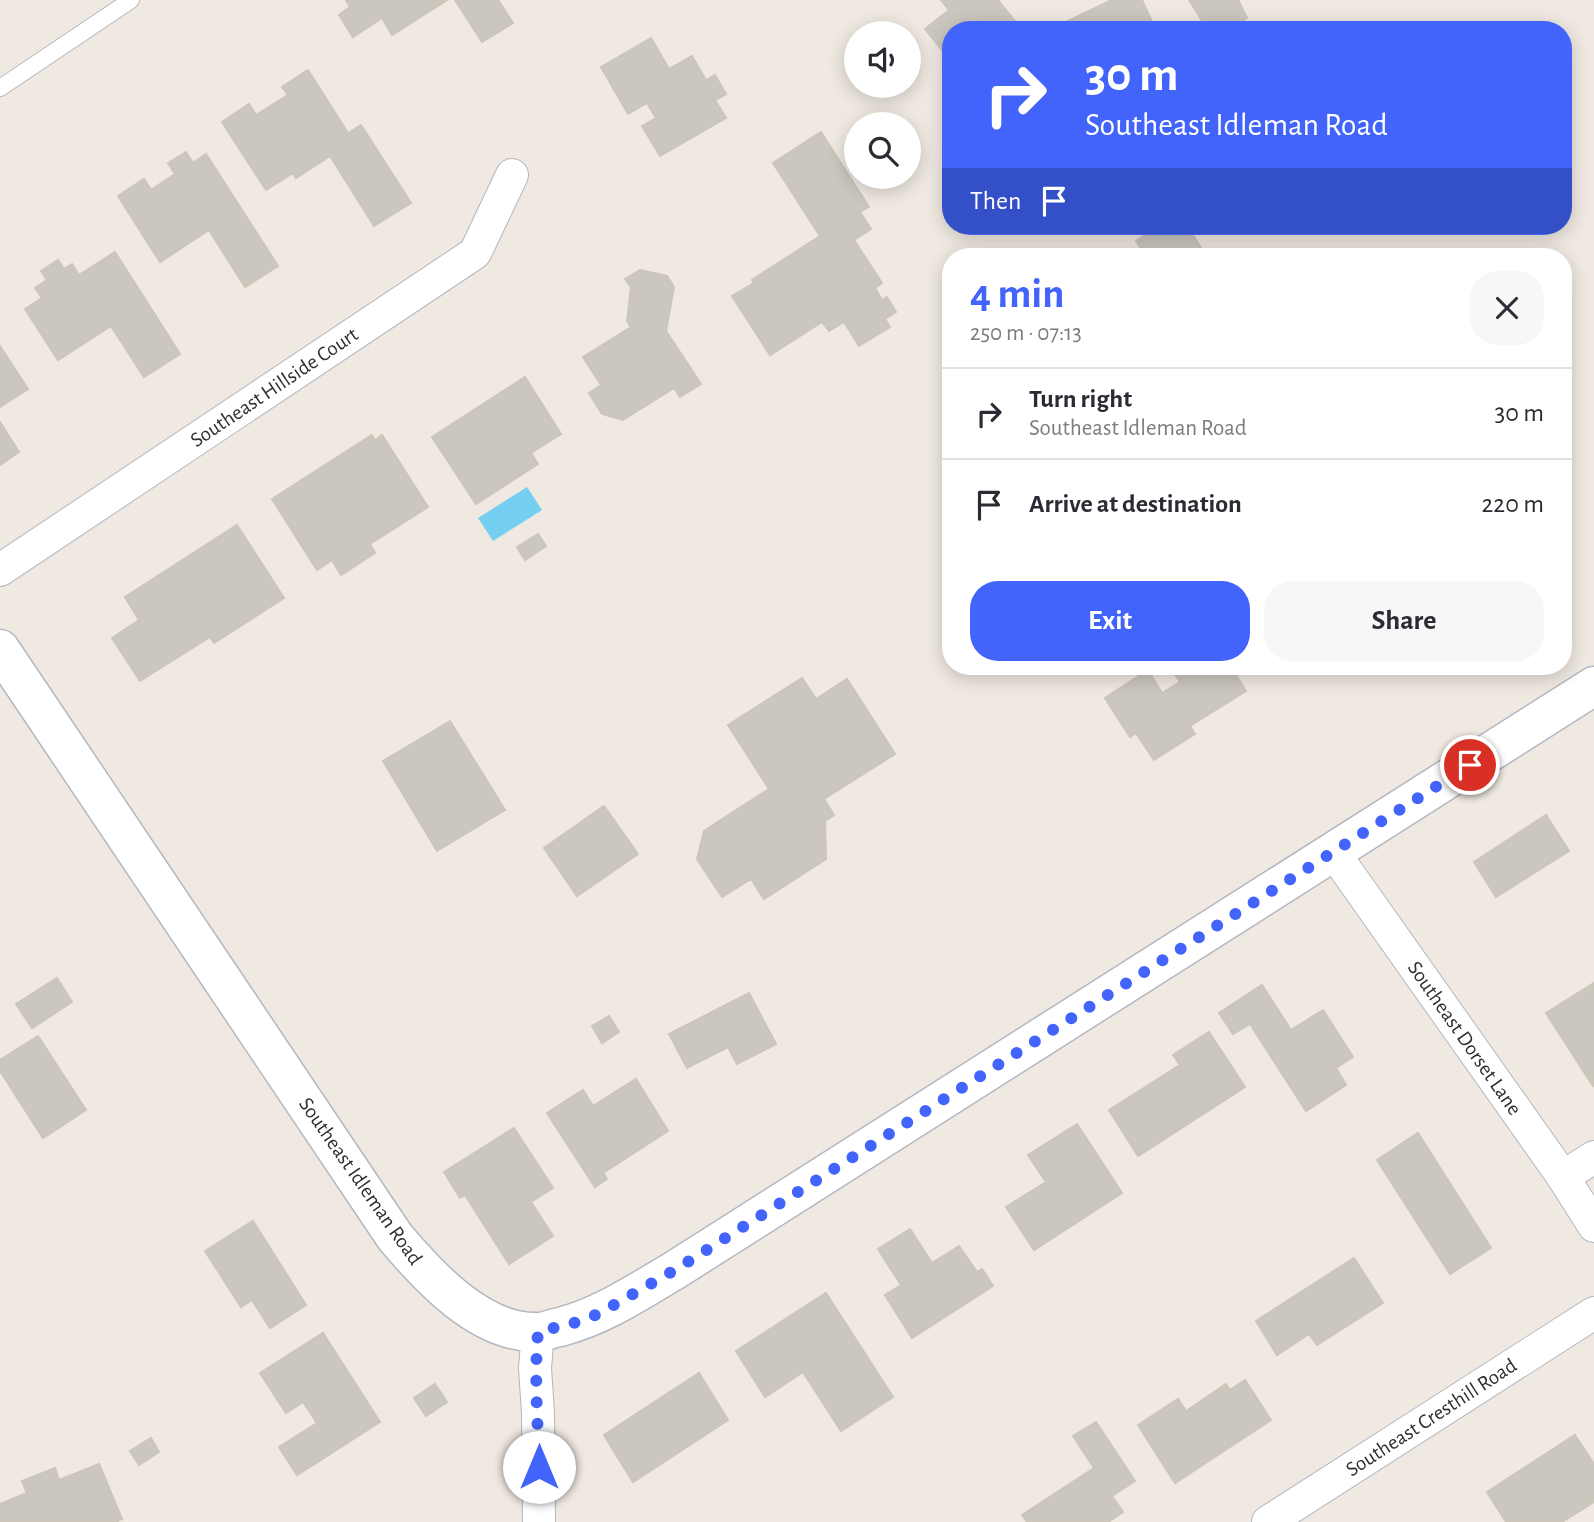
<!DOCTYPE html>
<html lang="en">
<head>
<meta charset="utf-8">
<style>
  body { margin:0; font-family:"Alegreya Sans",sans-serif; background:#f7f7f7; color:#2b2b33; height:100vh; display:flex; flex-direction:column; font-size:26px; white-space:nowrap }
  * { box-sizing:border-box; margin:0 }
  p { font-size:23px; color:#7c7c81 }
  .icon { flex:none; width:38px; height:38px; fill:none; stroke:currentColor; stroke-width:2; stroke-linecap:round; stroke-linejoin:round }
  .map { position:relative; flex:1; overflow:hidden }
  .sheet { position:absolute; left:942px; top:248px; width:630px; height:427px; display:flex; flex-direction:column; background:#fff; border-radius:28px; box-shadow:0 4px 18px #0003 }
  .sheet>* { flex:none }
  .banner { position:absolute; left:942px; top:21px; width:630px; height:214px; border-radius:28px; box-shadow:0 4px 18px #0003; background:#4264fb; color:#fff; overflow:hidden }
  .controls { position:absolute; left:844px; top:21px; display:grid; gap:14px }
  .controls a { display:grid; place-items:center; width:77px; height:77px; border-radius:50%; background:#fff; box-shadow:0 4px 18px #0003; font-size:35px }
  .pin { position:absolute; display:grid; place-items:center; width:60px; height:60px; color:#fff; margin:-30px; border:4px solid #fff; border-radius:50%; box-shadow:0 2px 7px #0007 }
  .me { position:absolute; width:77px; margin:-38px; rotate:0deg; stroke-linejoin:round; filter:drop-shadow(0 0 5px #0008) }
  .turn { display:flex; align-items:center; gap:24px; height:147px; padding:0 28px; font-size:32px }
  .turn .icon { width:91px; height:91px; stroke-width:2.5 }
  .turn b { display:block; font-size:49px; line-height:60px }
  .then { display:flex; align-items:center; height:66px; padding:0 28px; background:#0003; gap:14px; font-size:26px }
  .round { display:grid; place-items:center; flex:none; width:74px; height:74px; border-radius:28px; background:#f7f7f7 }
  .headline { display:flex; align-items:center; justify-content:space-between; height:119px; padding:0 28px }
  h1 { font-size:42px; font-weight:700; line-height:52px; color:#4264fb }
  .action { display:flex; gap:14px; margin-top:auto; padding:14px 28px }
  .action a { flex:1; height:80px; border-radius:28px; background:#4264fb; color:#fff; font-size:28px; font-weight:700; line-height:80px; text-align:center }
  .action a+a { background:#f7f7f7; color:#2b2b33 }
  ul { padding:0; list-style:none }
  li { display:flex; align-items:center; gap:21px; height:91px; padding:0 28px; border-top:2px solid #e1e1e2 }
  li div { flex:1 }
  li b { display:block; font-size:26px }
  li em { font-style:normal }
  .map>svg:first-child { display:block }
  .water { fill:#75cff0 }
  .building { fill:#cbc7bf; stroke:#cbc5ba; stroke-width:2 }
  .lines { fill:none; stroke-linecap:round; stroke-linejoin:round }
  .service-casing { stroke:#b4b7c1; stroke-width:18 }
  .minor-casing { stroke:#b4b7c1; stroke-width:34 }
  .secondary-casing { stroke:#b4b7c1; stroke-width:41 }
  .service { stroke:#fff; stroke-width:16 }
  .minor { stroke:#fff; stroke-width:32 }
  .secondary { stroke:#fff; stroke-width:38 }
  .route { stroke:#4264fb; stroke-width:12; stroke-dasharray:0 21.6 }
  .labels { text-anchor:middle; stroke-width:5; stroke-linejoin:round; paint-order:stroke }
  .street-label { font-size:21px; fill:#2e2e2e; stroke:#fff }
</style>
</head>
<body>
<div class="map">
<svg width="1594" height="1522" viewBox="0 0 1594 1522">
  <rect width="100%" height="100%" fill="#efe9e1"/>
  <path class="water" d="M527,487L542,510L493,541L478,518Z"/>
  <g class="building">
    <path d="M346,0H447L392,35L382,18L353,37L339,15L350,7Z"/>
    <path d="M455,0H498L513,23L482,42Z"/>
    <path d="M941,0H998L1022,30H950V60L925,29L949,10Z"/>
    <path d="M1112,0H1142L1156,30H1049Z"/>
    <path d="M1189,0H1238L1247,18L1229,30H1208Z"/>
    <path d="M651,38L669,69L692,56L706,80L715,75L726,94L715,100L726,118L660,156L642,126L656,118L647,103L628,114L601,67Z"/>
    <path d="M308,70L348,133L361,125L411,203L374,226L330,156L296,178L293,173L266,190L222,122L249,104L256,115L288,95L282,87Z"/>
    <path d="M821,132L869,207L860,212L871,229L854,240L882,283L875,288L882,300L887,297L896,312L885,319L890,327L859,346L844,322L829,331L822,322L770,355L732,296L754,283L752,280L820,236L773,163Z"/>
    <path d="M186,152L193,163L206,154L278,266L245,287L209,230L160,262L118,196L144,179L151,190L175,174L168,163Z"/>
    <path d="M1159,226H1187L1207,257H1147L1136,241Z"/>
    <path d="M115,252L180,354L144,377L111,326L58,360L25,309L42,298L35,288L47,280L41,271L58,260L64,269L72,264L79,275Z"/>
    <path d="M640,270L667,276L674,287L666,331L701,384L680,397L674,388L623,420L602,414L589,393L601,385L583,357L631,327L627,321L631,287L625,279Z"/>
    <path d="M0,346L28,389L0,407Z"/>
    <path d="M525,377L561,434L531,453L538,464L476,504L432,437Z"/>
    <path d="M0,422L19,452L0,465Z"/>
    <path d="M372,435L375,440L382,435L428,507L370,544L375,553L341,575L332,560L317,570L272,499Z"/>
    <path d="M237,525L284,598L214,643L210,637L140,681L112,638L139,620L125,597Z"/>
    <path d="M538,534L546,546L525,560L517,547Z"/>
    <path d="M1170,667H1231L1246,691L1190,726L1195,734L1154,760L1136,733L1130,737L1105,698L1148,670L1162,693L1180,682Z"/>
    <path d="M802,678L816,699L847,679L895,754L824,799L834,815L825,821L826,859L764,899L751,879L722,897L697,859L704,831L769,789L728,725Z"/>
    <path d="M450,721L505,810L437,851L383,761Z"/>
    <path d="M604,806L638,854L577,896L544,848Z"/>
    <path d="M1546,815L1569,851L1496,897L1474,862Z"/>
    <path d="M57,978L72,1002L32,1028L16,1004Z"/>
    <path d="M1594,983V1085L1593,1086L1546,1013Z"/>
    <path d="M1262,985L1291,1030L1323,1010L1353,1057L1336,1068L1346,1085L1306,1111L1250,1024L1233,1034L1219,1013Z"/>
    <path d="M749,993L776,1044L737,1064L728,1047L687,1068L669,1034Z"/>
    <path d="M609,1016L619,1032L602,1043L592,1026Z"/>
    <path d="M1209,1032L1245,1087L1138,1156L1109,1110L1180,1065L1173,1055Z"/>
    <path d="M38,1036L86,1110L43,1138L0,1071V1060Z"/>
    <path d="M636,1079L668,1131L603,1173L607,1179L595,1187L547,1113L583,1090L593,1106Z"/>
    <path d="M1077,1124L1122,1193L1034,1250L1006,1207L1046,1182L1028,1155Z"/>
    <path d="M514,1128L553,1188L531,1202L553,1236L509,1264L465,1195L460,1198L444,1172Z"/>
    <path d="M1418,1133L1491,1248L1450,1274L1377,1160Z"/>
    <path d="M253,1221L306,1305L270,1328L252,1300L241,1307L205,1251Z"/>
    <path d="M910,1229L932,1263L959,1246L977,1272L982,1269L993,1286L912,1338L885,1295L901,1285L878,1249Z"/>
    <path d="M1354,1258L1383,1303L1317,1345L1309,1334L1277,1355L1256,1321Z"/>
    <path d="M826,1293L893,1397L841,1431L803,1372L765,1397L736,1351Z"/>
    <path d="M323,1333L380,1422L297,1475L279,1447L317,1423L303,1402L286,1413L260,1373Z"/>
    <path d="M699,1373L728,1420L633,1482L604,1435Z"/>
    <path d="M1245,1380L1271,1420L1175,1483L1138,1425L1178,1399L1186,1411L1226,1384L1230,1390Z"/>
    <path d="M435,1384L447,1402L426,1416L414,1398Z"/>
    <path d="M1096,1422L1135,1481L1112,1496L1123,1512L1108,1522H1027L1022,1515L1094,1468L1073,1436Z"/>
    <path d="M1575,1435L1594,1464V1502L1562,1522H1506L1487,1492Z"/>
    <path d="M151,1438L159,1452L139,1465L130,1451Z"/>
    <path d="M99,1464L122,1519L115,1522H0V1504L27,1493L22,1481L55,1468L59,1480Z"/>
  </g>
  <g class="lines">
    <g class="service-casing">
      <path id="service" d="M0,88L131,0"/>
    </g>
    <g class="minor-casing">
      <g id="minor">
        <path d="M0,570L475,253L512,175"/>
        <path d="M1334,853L1563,1177L1594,1226"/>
        <path d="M1563,1177L1594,1157"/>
        <path d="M538,1332L535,1368L538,1413L539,1522"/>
        <path d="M1268,1522L1594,1313"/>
      </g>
    </g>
    <g class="secondary-casing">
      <path id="secondary" d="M0,649L395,1237C428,1276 481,1335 539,1332C545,1332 553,1328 560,1327C602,1316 638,1292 675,1270L1594,686"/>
    </g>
    <use href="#service" class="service"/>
    <use href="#minor" class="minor"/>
    <use href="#secondary" class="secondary"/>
  </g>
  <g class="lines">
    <path class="route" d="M539,1467C538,1422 534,1377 538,1332L577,1322L598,1314L675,1270L1470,765"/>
  </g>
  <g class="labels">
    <g class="street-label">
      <text transform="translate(274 387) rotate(-34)" y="7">Southeast Hillside Court</text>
      <text transform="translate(1465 1038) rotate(55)" y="7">Southeast Dorset Lane</text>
      <text transform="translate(361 1181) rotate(55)" y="7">Southeast Idleman Road</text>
      <text transform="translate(1431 1417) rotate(-33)" y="7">Southeast Cresthill Road</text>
    </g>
  </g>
</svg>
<div class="controls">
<a><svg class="icon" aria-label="sound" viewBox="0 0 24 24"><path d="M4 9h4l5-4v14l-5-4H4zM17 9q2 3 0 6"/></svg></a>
<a><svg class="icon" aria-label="search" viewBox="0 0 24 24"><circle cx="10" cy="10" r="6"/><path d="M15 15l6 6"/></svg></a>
</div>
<div class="pin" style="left:1470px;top:765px;background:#d93025"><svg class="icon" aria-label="arrive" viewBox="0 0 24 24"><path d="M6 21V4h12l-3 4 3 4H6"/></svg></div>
<svg class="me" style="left:539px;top:1467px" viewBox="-20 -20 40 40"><circle r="19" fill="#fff"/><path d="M0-13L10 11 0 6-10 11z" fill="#4264fb"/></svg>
<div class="banner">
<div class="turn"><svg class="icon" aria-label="right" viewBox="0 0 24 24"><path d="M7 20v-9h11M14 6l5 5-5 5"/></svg><div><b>30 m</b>Southeast Idleman Road</div></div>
<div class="then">Then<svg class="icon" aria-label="arrive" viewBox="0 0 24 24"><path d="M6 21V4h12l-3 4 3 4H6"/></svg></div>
</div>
<section class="sheet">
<div class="headline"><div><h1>4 min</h1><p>250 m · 07:13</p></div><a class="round"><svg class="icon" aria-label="close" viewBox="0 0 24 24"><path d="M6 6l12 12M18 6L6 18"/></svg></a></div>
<ul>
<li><svg class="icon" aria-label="right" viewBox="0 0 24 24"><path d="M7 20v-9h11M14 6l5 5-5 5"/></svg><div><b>Turn right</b><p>Southeast Idleman Road</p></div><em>30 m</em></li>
<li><svg class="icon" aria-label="arrive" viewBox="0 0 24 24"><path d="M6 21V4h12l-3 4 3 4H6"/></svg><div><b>Arrive at destination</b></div><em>220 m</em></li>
</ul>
<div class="action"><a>Exit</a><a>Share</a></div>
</section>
</div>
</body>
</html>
